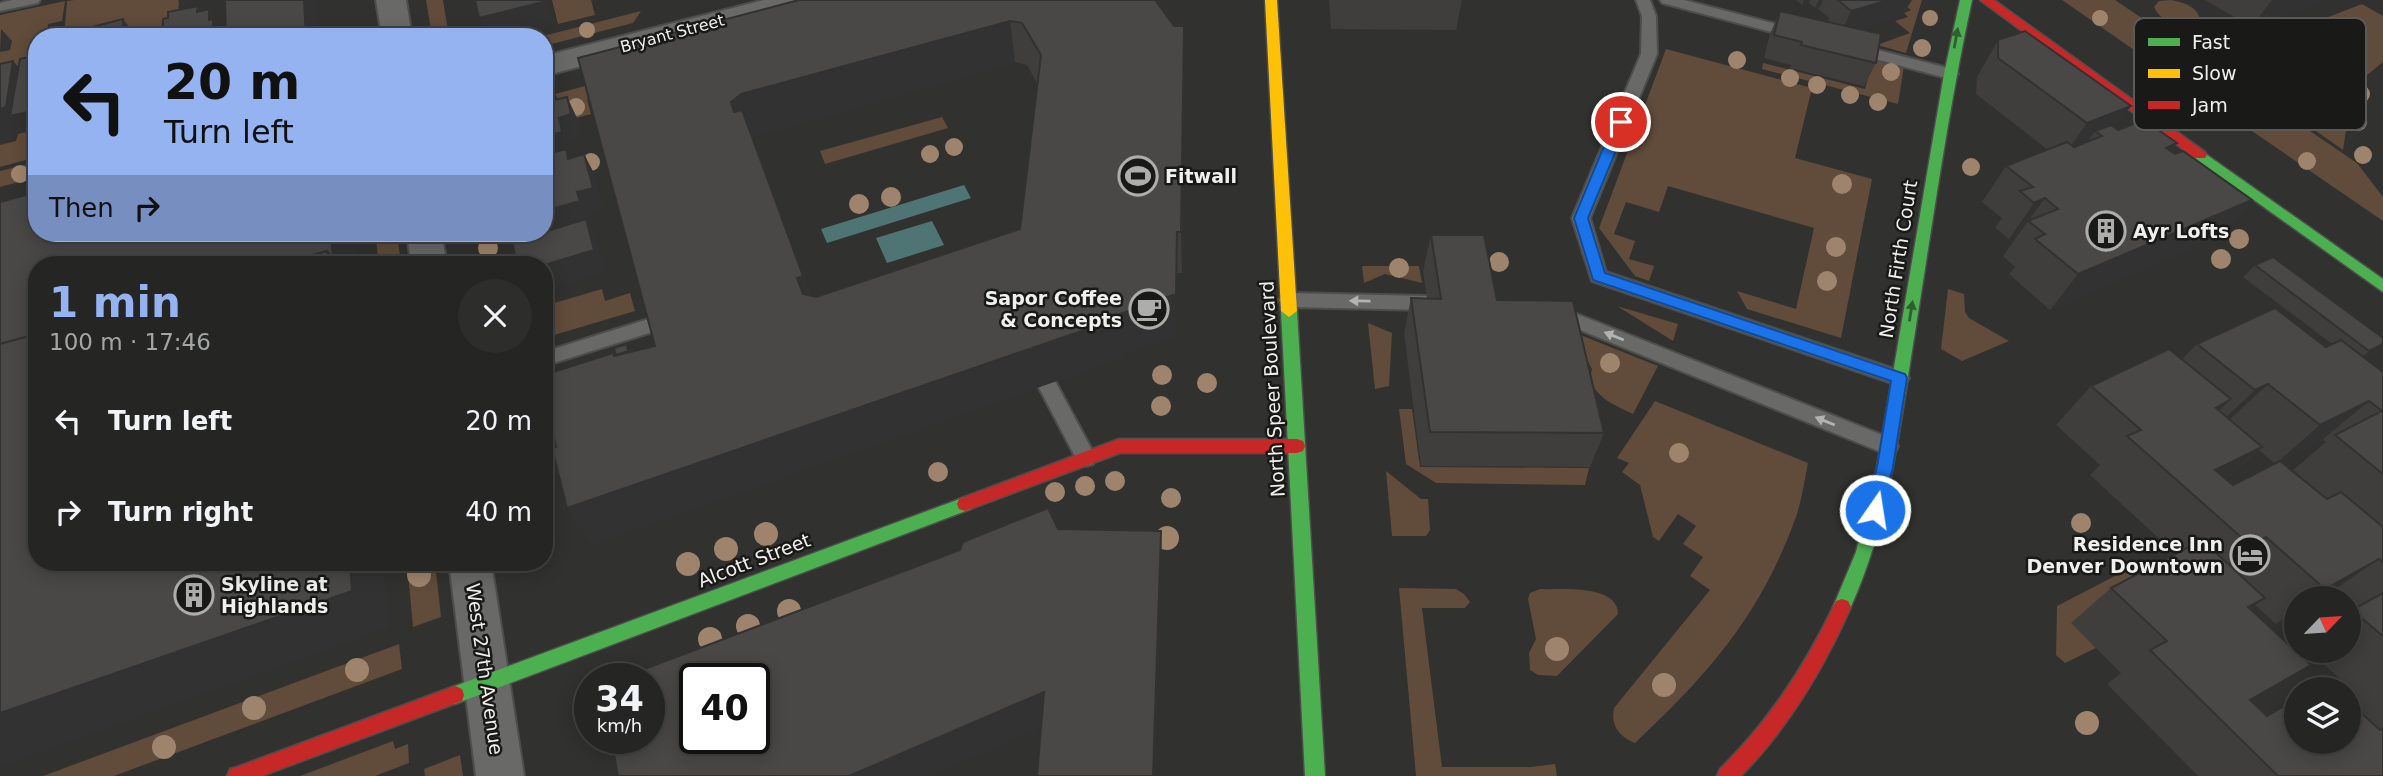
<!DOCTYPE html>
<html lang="en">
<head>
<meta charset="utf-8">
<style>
  body { margin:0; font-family:"DejaVu Sans",sans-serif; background:#2d2d2c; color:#f1f3f6; height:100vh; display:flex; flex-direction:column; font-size:26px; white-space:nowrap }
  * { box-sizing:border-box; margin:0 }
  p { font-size:23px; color:#a3a5a6 }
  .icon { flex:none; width:38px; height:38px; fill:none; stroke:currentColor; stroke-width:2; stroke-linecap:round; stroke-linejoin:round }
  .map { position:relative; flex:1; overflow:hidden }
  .side { position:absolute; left:28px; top:256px; width:525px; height:315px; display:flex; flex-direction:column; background:#252524; border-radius:28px; box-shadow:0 4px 18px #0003,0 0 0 2px #424241 }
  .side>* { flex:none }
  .banner { position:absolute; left:28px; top:28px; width:525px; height:214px; border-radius:28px; box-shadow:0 4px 18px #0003,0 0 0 2px #424241; background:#95b2f1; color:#111; overflow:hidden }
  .needle { width:46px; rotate:65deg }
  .fabs { position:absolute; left:2284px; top:586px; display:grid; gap:14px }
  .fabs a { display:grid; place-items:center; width:77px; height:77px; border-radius:50%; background:#252524; box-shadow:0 4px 18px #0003,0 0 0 2px #424241; font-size:35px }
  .speed { position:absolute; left:574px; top:663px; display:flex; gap:14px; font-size:35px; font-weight:700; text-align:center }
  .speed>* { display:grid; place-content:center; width:91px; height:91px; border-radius:50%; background:#252524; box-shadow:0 4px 18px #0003,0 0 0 2px #424241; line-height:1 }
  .speed small { font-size:18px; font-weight:400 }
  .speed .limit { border:4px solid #111; border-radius:10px; background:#fff; color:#111 }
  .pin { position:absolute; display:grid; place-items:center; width:60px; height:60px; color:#fff; margin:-30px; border:4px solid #fff; border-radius:50%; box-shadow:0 2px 7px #0007 }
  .me { position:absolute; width:77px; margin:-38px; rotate:13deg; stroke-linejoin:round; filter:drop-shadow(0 0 5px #0008) }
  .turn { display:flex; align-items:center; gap:24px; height:147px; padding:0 21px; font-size:32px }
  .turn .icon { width:91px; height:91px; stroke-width:2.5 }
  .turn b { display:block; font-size:49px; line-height:60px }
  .then { display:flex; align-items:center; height:66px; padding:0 21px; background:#0003; gap:14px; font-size:26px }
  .round { display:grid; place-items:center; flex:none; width:74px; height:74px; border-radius:37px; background:#2d2d2c }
  .head { display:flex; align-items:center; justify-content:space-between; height:119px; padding:0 21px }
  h1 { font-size:42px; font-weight:700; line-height:52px; color:#95b2f1 }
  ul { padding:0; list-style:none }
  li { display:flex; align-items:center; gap:21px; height:91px; padding:0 21px }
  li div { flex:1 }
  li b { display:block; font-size:26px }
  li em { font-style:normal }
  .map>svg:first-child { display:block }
  .green { fill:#614b3a }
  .water { fill:#4e7573 }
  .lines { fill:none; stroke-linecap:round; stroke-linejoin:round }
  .lane-casing { stroke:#4d4d4c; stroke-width:4 }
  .street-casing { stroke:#4d4d4c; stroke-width:4 }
  .fast-casing { stroke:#4d4d4c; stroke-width:3 }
  .slow-casing { stroke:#4d4d4c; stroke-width:3 }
  .jam-casing { stroke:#4d4d4c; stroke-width:3 }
  .lane { fill:#696968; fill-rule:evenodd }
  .street { fill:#696968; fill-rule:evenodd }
  .fast { fill:#4caf50; fill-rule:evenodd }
  .slow { fill:#ffc107; fill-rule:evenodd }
  .jam { fill:#c62828; fill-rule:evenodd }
  .tree { fill:#9f846d }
  .wall { fill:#3f3e3d; fill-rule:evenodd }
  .shaded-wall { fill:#333232 }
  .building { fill:#494847; stroke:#333232; stroke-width:2; fill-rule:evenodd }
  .oneway { fill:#305d31 }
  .oneway2 { fill:#b3b4b2 }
  .route { fill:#1a73e8; stroke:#114b97; stroke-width:2 }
  .labels { text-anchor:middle; stroke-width:5; stroke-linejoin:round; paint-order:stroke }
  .far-street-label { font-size:16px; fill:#f0f1ef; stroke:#191a18 }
  .poi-label { font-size:19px; font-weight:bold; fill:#f0f1ef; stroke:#191a18; text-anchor:start }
  .street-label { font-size:19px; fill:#f0f1ef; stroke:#191a18 }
  .key { fill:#191a18; stroke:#5a5a58; stroke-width:2 }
  .key-label { font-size:19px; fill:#f0f1ef }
</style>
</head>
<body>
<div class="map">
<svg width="2383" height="776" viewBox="0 0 2383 776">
  <rect width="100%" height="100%" fill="#313130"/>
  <g class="green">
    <path d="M74,0H179L177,37H64L67,1Z"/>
    <path d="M426,0H443L449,37H432Z"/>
    <path d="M552,0H591L595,15L558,24Z"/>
    <path d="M1908,0H1922L1906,53L1877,45L1910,33L1895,21L1908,17L1904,13L1911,10L1901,2Z"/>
    <path d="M2062,0H2115L2173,39L2137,52Z"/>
    <path d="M2171,0C2183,2 2199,7 2200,21C2186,32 2161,23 2154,7L2159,1Z"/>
    <path d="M65,1L62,21L48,24L47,37H37V81L0,90V15Z"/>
    <path d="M2362,4L2383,16V62L2350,89L2274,38Z"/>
    <path d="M641,11L633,23L544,46V37H539Z"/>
    <path d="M2261,44L2350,103L2343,150L2201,50Z"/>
    <path d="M1666,49L1812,88L1795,158L1872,179L1841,338L1747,309L1737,291L1796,309L1814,228L1668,186L1659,212L1626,202L1614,234L1635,241L1629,259L1654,266L1649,281L1635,276L1599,228Z"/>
    <path d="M2201,57L2357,163L2383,197V221L2163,70Z"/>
    <path d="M1873,58L1904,66L1898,104L1762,69L1763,63L1865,89Z"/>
    <path d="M615,78L618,90L587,99L591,114L569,120L544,97Z"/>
    <path d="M942,117L948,128L825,164L820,151Z"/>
    <path d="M29,131L27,151L37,152V157L0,167V145L16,141L18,134Z"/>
    <path d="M37,162V177L0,187V171Z"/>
    <path d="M375,233H397L401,264H379Z"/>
    <path d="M1362,266H1419L1422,283L1385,274L1364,283Z"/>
    <path d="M602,289L605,301L630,293L635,311L544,338V306Z"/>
    <path d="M1948,289L1964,294L1965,312L1969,318L2009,341L1962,361L1941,349Z"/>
    <path d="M1617,306L1678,324L1673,341Z"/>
    <path d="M1368,323L1392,333L1389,386L1375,389Z"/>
    <path d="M1578,334L1658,366L1633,414C1616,406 1585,394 1592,369L1583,352Z"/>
    <path d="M1655,401L1808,463C1804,483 1801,506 1793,525C1757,620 1707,675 1635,743C1620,737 1610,726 1614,708L1710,590L1690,576L1703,557L1683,544L1696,526L1678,514L1659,541L1653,537L1640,485L1622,472L1629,463L1617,458Z"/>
    <path d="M1399,409H1412L1420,467L1589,468L1585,485L1436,483L1406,464Z"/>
    <path d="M1386,471L1421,499H1428L1430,530L1426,536H1392Z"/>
    <path d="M2144,561L2159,576L2072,623L2096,648L2065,663L2056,655L2057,606Z"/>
    <path d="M407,562H435L441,617L413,627Z"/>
    <path d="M1399,588L1456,589L1464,594L1470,602L1465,608H1422L1442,767H1531L1555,764L1557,776H1416Z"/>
    <path d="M1540,589C1561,590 1618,584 1618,614L1557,676L1538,675L1530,670L1529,653L1536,639L1528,599L1530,593Z"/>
    <path d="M399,644L402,669L114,776H43Z"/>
    <path d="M393,741L395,749L408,744L409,763L375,776H300Z"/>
    <path d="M460,755L463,776H425L424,769Z"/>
  </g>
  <g class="water">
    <path d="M964,185L971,198L827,243L821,229Z"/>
    <path d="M932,221L944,245L887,263L876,238Z"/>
  </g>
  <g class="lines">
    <g class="lane-casing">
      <g id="lane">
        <path d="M12,0H40L38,3L0,11V3Z"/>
        <path d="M1636,0H1650L1656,16L1657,54L1590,218L1606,272L1906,373L1909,378L1906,383L1899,385L1892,383L1592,281L1572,218L1641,54L1642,16Z"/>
        <path d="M1660,0H1684L1803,31L1806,34L1798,39L1662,3Z"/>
        <path d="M1854,44L1956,70L1958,74L1950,79L1849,52L1846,49L1849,46Z"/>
        <path d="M1288,293L1428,296L1434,298L1437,303L1434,308L1428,310L1288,307L1282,305L1279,300L1282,295Z"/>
        <path d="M1554,305L1895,440L1898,446L1895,452L1888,454L1881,452L1548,317L1545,312L1548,307Z"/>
        <path d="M658,316L665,318L667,323L665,328L544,366V352Z"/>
        <path d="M1047,376L1054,379L1093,452L1096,458L1093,464L1086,466L1079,464L1037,384L1040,379Z"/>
      </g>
    </g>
    <g class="street-casing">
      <g id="street">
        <path d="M376,0H406L412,37H382Z"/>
        <path d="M764,0H814L809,6L544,76V56Z"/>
        <path d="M407,233H441L447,264H411Z"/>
        <path d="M449,562H491L524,776H476Z"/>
      </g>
    </g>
    <g class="fast-casing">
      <g id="fast">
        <path d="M1960,0H1972C1947,116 1931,234 1912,351C1898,440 1887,530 1848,613L1842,615L1836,613L1833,607L1856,552L1877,467L1944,74Z"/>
        <path d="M2200,150L2383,279V292L2195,158L2193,155Z"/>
        <path d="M1289,305L1297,311L1325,776H1305L1281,311Z"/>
        <path d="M965,497L971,499L973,504L971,509L455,704L448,701L446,695L448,689L455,686Z"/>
      </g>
    </g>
    <g class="slow-casing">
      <path id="slow" d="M1265,0H1277L1297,311L1289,317L1281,311Z"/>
    </g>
    <g class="jam-casing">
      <g id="jam">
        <path d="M1980,0H1994L2205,152L2207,155L2205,158H2195Z"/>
        <path d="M1119,439H1297L1303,441L1305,446L1303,451L1297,453H1120L965,511L959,509L957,504L959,499Z"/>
        <path d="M1842,599L1848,601L1851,607C1823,670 1789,727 1741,776H1717L1720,769C1770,720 1806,665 1836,601Z"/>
        <path d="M455,686L462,689L464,695L462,701L262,776H227L230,769L237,767Z"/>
      </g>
    </g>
    <use href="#lane" class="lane"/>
    <use href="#street" class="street"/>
    <use href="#fast" class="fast"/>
    <use href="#slow" class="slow"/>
    <use href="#jam" class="jam"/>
  </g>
  <g class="tree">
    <circle cx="1930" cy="18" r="8"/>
    <circle cx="2100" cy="18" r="8"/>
    <circle cx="587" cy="30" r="8"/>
    <circle cx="1922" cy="48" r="9"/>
    <circle cx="1737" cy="60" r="9"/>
    <circle cx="1891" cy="72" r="9"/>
    <circle cx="1790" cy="78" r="9"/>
    <circle cx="1817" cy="85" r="9"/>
    <circle cx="2361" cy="94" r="9"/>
    <circle cx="1850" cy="95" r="9"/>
    <circle cx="1878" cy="102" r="9"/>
    <circle cx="576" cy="107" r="9"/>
    <circle cx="2358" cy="122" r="9"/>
    <circle cx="954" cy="147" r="9"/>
    <circle cx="930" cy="154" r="9"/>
    <circle cx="2363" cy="155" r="9"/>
    <circle cx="2307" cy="161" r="9"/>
    <circle cx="591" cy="162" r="9"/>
    <circle cx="1971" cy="167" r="9"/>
    <circle cx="20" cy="174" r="9"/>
    <circle cx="1842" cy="184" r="10"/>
    <circle cx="891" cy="197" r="10"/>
    <circle cx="859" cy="204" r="10"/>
    <circle cx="2239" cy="239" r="10"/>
    <circle cx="1836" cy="247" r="10"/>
    <circle cx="488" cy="248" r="10"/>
    <circle cx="2221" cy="259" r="10"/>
    <circle cx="1499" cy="262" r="10"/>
    <circle cx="1399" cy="268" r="10"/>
    <circle cx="1827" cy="281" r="10"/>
    <circle cx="1610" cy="363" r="10"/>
    <circle cx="1162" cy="375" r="10"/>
    <circle cx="1207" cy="383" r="10"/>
    <circle cx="1161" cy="406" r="10"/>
    <circle cx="1679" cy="453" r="10"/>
    <circle cx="938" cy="472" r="10"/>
    <circle cx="1115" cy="481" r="10"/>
    <circle cx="1085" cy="486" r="10"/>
    <circle cx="1055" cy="492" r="10"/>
    <circle cx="1171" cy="498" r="10"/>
    <circle cx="2081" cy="523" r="10"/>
    <circle cx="766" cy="534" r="12"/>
    <circle cx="1167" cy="538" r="12"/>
    <circle cx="726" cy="549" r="12"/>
    <circle cx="688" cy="564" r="12"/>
    <circle cx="419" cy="575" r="12"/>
    <circle cx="789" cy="611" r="12"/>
    <circle cx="748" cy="626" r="12"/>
    <circle cx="710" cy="639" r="12"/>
    <circle cx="1557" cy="649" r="12"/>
    <circle cx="357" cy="670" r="12"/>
    <circle cx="1664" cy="685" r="12"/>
    <circle cx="254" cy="708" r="12"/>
    <circle cx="2087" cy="723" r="12"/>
    <circle cx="164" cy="747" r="12"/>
  </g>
  <g class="wall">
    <path d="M799,0L1184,26L1182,273H1177V335L1124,353L1125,357L593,544L567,508L556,447L613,353L615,356L655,346ZM1015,62L1027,65L1037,83L1020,229L816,297L810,295L752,138L756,136Z"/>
    <path d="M1329,0H1462L1456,30L1331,29Z"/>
    <path d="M1796,0H1912L1902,15L1859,29L1876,63L1864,86L1790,68L1791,65L1764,58L1770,34L1780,11L1828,22L1829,18L1818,9L1820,7L1815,8L1809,3L1802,5Z"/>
    <path d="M2205,0H2325L2251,27Z"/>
    <path d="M1998,40L2118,130L2177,143L2171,151L2252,200L2220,236L2050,310L2009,274L2015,267L2003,256L2018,235L2009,239L1995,228L2002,218L1982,202L2006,166L2048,150L1976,94L1977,77Z"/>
    <path d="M1431,235L1497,300L1604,433L1590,467L1421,466L1404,333L1411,298H1427L1423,271Z"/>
    <path d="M2255,265L2375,353L2365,358L2383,372V776H2198L2107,684L2121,673L2071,623L2111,588L2176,554L2090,475L2100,465L2056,425L2091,386L2182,359L2197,344L2326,347L2332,344L2243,277ZM2323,439L2326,442L2292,471L2233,485L2226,479L2259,450L2275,464ZM2328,594L2333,598H2348V651H2309L2357,694L2348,699V742L2267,716L2252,702L2261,697L2250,609L2255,605L2276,624L2296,613V598H2321Z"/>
  </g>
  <g class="shaded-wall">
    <path d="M178,0H208L182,6Z"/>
    <path d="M304,0H316L319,37H306Z"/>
    <path d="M543,0H547L554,25L508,37H488L479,18Z"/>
    <path d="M1804,0H1810L1809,3L1802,5Z"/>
    <path d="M1819,0H1823L1820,7L1815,8Z"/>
    <path d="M1889,0H1912L1902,15L1840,35L1851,11Z"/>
    <path d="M2272,0H2325L2251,27Z"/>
    <path d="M198,6L213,27L209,20V9L226,32V36L213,37L197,12Z"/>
    <path d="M123,19L137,37H122Z"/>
    <path d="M1010,21L1015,62L756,136L746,144L749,154L731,102L741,94Z"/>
    <path d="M1184,26V68L1182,273L1181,232Z"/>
    <path d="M1,29L12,41L10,50L0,52Z"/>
    <path d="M13,61L33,84L37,110V138L32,139L24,131L14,134L13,140L0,143V109Z"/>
    <path d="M550,84L562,107L567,97L578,120L583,137L570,141L574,155L569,156L577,172L544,163V137L559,118Z"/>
    <path d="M2131,106L2104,142L2102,136L2095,131L2080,152L2061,160L2087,123Z"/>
    <path d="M2177,143L2148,180L2166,148Z"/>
    <path d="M584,154L596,177L604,211L589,215L591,224L589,225L598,242L606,272L544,291V265L520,245L513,233H544V211L577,192Z"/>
    <path d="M2045,198L2018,235L2009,239L2034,203Z"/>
    <path d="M2252,200L2220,236L2050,310L2078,274Z"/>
    <path d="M1177,232V335L1124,353L1125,357L593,544L567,508L1120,314Z"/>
    <path d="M331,233H354L357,264H315L327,251Z"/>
    <path d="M803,276L817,316L811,318L797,278Z"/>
    <path d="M2383,344V346L2375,353L2356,363L2369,351Z"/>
    <path d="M2268,384L2226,423L2213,429L2255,390Z"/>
    <path d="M2231,399L2191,438L2216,408Z"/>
    <path d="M2369,401L2323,439L2275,464L2320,425Z"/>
    <path d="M2262,447L2219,485L2215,470Z"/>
    <path d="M1161,531L1162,567L1156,776H1153Z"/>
    <path d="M2266,537L2220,573L2206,581L2250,545Z"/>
    <path d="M2379,559L2328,594L2321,598H2312L2325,589Z"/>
    <path d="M350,562H384L390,628L0,767V713Z"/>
    <path d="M2265,598L2218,632L2248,607Z"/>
    <path d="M2296,610V613L2276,624Z"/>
    <path d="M2311,665L2261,697L2222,721L2250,700Z"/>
    <path d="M1044,692L1051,724L932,776H849Z"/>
  </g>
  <g class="building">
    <path d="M225,0H304L306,37H226Z"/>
    <path d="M475,0H543V2L479,18Z"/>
    <path d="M799,0H1155L1174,26H1184L1181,232H1177L1176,294L1120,314L1122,317L567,508L552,448L556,447L544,389V375L613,353L614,356L655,346L578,58ZM1010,21L1022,23L1041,55L1020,229L816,297L803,294L797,278L803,276L742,110L734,112L731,102L741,94Z"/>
    <path d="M1838,0H1889L1851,11Z"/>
    <path d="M198,6L197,12L209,9V20L213,19V37H162L163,19L168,18V12Z"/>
    <path d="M1780,11L1881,34L1876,63L1801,45L1802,42L1774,35Z"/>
    <path d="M123,19L122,37H92V27Z"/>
    <path d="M2025,31L2131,106L2087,123L1998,58V40Z"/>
    <path d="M37,55V110L10,116L20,59Z"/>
    <path d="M13,61L6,107L0,109V64Z"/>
    <path d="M550,84L554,100L567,97L571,114L559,118L562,132L544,137V86Z"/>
    <path d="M2144,120L2177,143L2166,148L2175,154L2183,151L2252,200L2078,274L2035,239L2045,234L2028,221L2058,209L2045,198L2034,203L2020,191L2033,187L2006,166L2067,142L2074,147L2102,136L2095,131L2111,125L2118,130Z"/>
    <path d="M566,149L568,159L584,154L593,188L577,192L580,201L544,211V155Z"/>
    <path d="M37,192V233H331L333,259L327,251L282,264H37V334L0,344V202Z"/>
    <path d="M586,219L594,250L544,265L517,264L512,241L541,233H544V232Z"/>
    <path d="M1431,235H1484L1497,300L1573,301L1604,433L1430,432L1411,298L1441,299Z"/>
    <path d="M327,251L328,264H282Z"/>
    <path d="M2273,257L2383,338V344L2369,351L2255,265Z"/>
    <path d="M2275,308L2326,347L2341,340L2383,372V474L2335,435L2382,411L2369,401L2320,425L2268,384L2255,390L2197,344Z"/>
    <path d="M37,334V562H350L352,591L0,713V344Z"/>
    <path d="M627,344L628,351L616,355L614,348Z"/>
    <path d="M2169,349L2231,399L2216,408L2262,447L2215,470L2233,485L2280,461L2327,499L2341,492L2383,527V562L2379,559L2325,589L2266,537L2250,545L2127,436L2141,430L2091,386Z"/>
    <path d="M1048,508L1058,529L1161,531L1153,776H1037L1044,692L849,776H618L611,738H649V679H618L960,550L963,542ZM695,679H754V738H695Z"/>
    <path d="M2202,540L2265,598L2248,607L2311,665L2250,700L2267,716L2296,699V742H2348V701L2380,730L2383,728V776H2278L2150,650L2167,641L2111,588Z"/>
    <path d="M2383,593V636L2352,610Z"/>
    <path d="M2327,681L2336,690H2312Z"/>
  </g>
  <defs><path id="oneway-solid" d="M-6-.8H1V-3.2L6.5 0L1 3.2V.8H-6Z" transform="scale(1.75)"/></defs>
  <g class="oneway">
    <use href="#oneway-solid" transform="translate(1956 38) rotate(-80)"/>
    <use href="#oneway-solid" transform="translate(1911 311) rotate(-81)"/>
  </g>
  <g class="oneway2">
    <use href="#oneway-solid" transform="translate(1360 301) rotate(-179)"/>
    <use href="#oneway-solid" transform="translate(1614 336) rotate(-158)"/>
    <use href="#oneway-solid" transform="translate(1825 421) rotate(-158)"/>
  </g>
  <path class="route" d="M1621,118L1628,122L1588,218L1605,273L1905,374L1907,378L1893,467L1881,515L1875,517L1869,515L1866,510L1877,467L1891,381L1593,280L1574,218L1614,122Z"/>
  <defs>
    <g id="stadium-ring" transform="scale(2.0125)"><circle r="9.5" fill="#191a18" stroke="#adaeac" stroke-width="1.5"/><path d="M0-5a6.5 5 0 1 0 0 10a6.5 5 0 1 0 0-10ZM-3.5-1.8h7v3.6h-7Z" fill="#adaeac"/></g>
    <g id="building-ring" transform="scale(2.0125)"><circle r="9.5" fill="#191a18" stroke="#adaeac" stroke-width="1.5"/><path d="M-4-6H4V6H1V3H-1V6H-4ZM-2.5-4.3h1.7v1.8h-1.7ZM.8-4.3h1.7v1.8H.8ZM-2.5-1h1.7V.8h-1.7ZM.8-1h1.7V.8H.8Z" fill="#adaeac"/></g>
    <g id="cafe-ring" transform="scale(2.0125)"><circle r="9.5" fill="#191a18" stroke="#adaeac" stroke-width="1.5"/><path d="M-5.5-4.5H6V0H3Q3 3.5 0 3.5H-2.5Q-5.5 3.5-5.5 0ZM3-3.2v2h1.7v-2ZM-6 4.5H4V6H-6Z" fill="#adaeac"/></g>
    <g id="hotel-ring" transform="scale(2.0125)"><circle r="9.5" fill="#191a18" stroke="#adaeac" stroke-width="1.5"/><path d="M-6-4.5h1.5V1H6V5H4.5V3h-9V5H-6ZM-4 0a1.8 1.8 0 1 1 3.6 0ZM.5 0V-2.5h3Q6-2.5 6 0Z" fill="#adaeac"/></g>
  </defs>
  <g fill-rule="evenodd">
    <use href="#stadium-ring" x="1138" y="176"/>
    <use href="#building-ring" x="2106" y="231"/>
    <use href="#cafe-ring" x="1149" y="309"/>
    <use href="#hotel-ring" x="2250" y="555"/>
    <use href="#building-ring" x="194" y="595"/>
  </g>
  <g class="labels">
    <g class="far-street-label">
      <text transform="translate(672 33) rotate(-15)" y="6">Bryant Street</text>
    </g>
    <g class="poi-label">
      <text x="1165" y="183">Fitwall</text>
      <text x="2133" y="238">Ayr Lofts</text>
      <text x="1122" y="305" text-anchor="end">Sapor Coffee<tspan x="1122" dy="22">&amp; Concepts</tspan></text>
      <text x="2223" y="551" text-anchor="end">Residence Inn<tspan x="2223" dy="22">Denver Downtown</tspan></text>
      <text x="221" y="591">Skyline at<tspan x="221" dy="22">Highlands</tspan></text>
    </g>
    <g class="street-label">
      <text transform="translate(1898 259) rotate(-81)" y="7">North Firth Court</text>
      <text transform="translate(1272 389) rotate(-93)" y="7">North Speer Boulevard</text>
      <text transform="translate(754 560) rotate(-21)" y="7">Alcott Street</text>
      <text transform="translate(485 669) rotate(82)" y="7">West 27th Avenue</text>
    </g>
  </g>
  <rect x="2134" y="18" width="232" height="112" rx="10" class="key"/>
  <rect x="2148" y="38" width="32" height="8" fill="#4caf50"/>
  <rect x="2148" y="69" width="32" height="9" fill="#ffc107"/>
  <rect x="2148" y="101" width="32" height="8" fill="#c62828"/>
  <g class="key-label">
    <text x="2192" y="49">Fast</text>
    <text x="2192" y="80">Slow</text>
    <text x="2192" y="112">Jam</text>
  </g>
</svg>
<div class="fabs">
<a><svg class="needle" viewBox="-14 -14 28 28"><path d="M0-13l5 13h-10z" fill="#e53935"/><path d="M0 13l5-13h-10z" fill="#a3a5a6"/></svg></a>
<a><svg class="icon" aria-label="layers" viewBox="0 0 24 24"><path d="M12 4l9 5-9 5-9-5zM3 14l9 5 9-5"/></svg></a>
</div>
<div class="speed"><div>34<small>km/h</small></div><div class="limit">40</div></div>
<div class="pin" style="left:1621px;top:122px;background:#d93025"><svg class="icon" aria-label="arrive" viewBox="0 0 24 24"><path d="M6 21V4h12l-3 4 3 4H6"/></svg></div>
<svg class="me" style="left:1875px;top:510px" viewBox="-20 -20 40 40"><circle r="17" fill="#1a73e8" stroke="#fff" stroke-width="3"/><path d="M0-11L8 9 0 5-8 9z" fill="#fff"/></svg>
<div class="banner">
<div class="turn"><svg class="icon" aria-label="left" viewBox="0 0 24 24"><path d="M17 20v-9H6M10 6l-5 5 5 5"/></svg><div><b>20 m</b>Turn left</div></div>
<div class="then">Then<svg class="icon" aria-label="right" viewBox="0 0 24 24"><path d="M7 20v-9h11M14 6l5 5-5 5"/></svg></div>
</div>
<section class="side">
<div class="head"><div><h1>1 min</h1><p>100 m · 17:46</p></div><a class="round"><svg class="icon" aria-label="close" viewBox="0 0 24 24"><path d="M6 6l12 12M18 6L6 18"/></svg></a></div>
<ul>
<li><svg class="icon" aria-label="left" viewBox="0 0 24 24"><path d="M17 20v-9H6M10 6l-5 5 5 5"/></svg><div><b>Turn left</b></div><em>20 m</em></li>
<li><svg class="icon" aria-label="right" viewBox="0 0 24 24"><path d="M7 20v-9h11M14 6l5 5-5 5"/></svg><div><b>Turn right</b></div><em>40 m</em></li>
</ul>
</section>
</div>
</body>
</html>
